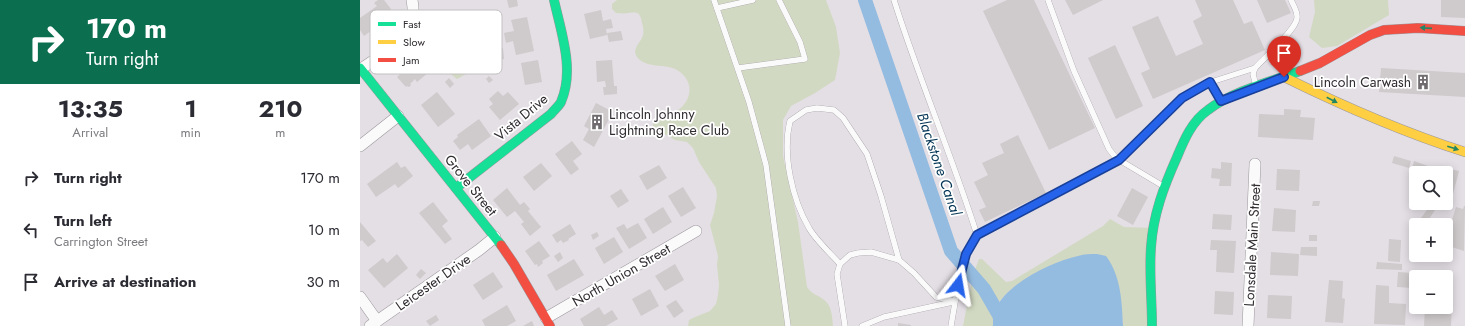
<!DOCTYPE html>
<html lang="en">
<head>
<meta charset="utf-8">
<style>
  body { margin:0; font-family:Jost,sans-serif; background:#f2f2f3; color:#2b2b33; height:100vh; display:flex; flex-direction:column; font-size:15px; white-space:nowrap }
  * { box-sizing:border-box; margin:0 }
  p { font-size:13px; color:#7c7c81 }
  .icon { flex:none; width:22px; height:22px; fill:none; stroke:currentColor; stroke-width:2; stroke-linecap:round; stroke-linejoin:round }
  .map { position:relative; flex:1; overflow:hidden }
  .sheet { display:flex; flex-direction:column; background:#fff; width:360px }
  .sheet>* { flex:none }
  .guide { background:#0b6e4f; color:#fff; overflow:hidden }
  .controls { position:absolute; left:1049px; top:166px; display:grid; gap:8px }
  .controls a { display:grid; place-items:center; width:44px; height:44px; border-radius:4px; background:#fff; box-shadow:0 2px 10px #0003; font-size:20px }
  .pin { position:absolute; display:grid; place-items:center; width:34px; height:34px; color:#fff; margin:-41px -17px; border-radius:50% 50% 50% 0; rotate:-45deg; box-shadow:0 0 4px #0007 }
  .pin .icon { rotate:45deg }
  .me { position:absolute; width:44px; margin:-22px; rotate:14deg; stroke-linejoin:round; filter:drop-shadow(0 0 3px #0008) }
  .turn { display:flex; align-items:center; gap:14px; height:84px; padding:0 20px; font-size:18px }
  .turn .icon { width:52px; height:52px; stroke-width:2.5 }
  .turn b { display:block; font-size:28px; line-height:34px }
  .eta { display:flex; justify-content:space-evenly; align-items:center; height:68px; text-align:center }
  .eta b { font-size:24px; font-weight:700; line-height:28px }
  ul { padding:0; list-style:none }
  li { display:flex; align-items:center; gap:12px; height:52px; padding:0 20px }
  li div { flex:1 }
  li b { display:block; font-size:15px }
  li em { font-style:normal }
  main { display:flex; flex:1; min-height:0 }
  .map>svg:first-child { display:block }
  .green { fill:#d2d9c2 }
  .water { fill:#94bbe0 }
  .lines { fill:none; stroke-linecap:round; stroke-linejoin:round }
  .canal { stroke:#94bbe0; stroke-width:14 }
  .building { fill:#cfcacb }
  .lane-casing { stroke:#9b979c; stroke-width:6 }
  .street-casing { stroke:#9b979c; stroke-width:12 }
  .fast-casing { stroke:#9b979c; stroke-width:10 }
  .slow-casing { stroke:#9b979c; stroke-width:10 }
  .jam-casing { stroke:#9b979c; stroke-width:10 }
  .lane { stroke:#fbfafb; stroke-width:5.5 }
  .street { stroke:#fbfafb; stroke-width:11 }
  .fast { stroke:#16e098; stroke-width:9 }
  .slow { stroke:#ffcf43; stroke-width:9 }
  .jam { stroke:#f24e42; stroke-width:9 }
  .oneway { fill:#238664 }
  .route-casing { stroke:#184099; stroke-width:10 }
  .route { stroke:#2563eb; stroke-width:7 }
  .labels { text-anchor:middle; stroke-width:3.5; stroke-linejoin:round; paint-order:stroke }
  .poi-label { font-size:14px; fill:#302c30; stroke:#fff; text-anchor:end }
  .street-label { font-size:14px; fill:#302c30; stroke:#fff }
  .water-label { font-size:15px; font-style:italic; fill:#073757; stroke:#fff }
  .key { fill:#fff; stroke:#c1c0c1; stroke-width:1 }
  .key-label { font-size:11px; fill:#302c30 }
</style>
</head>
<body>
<main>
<section class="sheet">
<div class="guide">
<div class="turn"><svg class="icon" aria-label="right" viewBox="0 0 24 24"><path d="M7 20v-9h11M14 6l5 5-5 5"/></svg><div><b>170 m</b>Turn right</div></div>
</div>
<div class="eta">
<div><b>13:35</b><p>Arrival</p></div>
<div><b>1</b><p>min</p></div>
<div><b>210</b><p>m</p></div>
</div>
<ul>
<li><svg class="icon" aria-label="right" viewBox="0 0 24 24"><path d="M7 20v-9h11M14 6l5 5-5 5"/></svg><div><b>Turn right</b></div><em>170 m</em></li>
<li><svg class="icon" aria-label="left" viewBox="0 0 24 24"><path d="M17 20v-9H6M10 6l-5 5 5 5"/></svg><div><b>Turn left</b><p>Carrington Street</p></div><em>10 m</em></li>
<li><svg class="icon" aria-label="arrive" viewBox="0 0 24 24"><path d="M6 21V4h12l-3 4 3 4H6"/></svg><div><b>Arrive at destination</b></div><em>30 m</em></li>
</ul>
</section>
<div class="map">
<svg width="1105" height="326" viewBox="0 0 1105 326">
  <rect width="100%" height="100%" fill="#e4dfe5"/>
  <g class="green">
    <path d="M257,0H466L476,27L480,53L475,80L455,93L431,106L423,120V156L438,222L447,287C455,297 455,293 463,299C472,305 472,316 473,326H328L329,320L335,317L350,311L356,304L358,295L359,285L357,265L358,256L350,225L354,213L357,196L356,188L339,162L333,148L327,142L315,140L307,135L297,133L293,127V122L298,117C304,116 312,114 318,110C333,99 334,80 317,70C305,63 286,69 277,57C271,49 281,43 283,35C284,31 283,27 282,23C280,12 278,12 268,13C264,14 260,13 256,13L252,9V4Z"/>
    <path d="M954,0H1028L1029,15L977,46L962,48L949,37L955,12Z"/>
    <path d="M100,62L108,73L97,79L88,72Z"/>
    <path d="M750,219L764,227L793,228L792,326H763L762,314L677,272C662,282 645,291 636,307C633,312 634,320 633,326H603L613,275L619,259H622L646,282L652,281L743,226Z"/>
  </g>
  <path class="water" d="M737,254L746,256C761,276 762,302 763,326H633C633,320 633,313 636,308C648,283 693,261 718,256C724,254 731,254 737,254Z"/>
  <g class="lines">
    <path class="canal" d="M505,0L591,251L624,289L639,315L643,326"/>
  </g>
  <g class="building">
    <path d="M18,0H24L31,9L21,17L24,21L4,36L0,30V18L17,6L14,3Z"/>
    <path d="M147,0H157L158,6L149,8Z"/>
    <path d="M647,0H674L735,128L689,150L623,11Z"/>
    <path d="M705,0H743L713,15Z"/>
    <path d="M835,0H873L884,24L892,21L905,50L793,99L781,73L790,69L772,27L798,16L816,56L843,44L833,21L842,16Z"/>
    <path d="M897,0H925L931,13L907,23Z"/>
    <path d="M1081,0H1105V18L1081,17Z"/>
    <path d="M241,10L243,21L251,19L253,28L246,29L247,35L230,39L224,14Z"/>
    <path d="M167,17L174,51L156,55L153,41L146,43L144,33L154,31L151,20Z"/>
    <path d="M261,31L263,40L249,42L247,33Z"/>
    <path d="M755,45L783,106L756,119L728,58Z"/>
    <path d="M143,48L144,59L138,60L137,49Z"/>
    <path d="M64,54L75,67L57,82L55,79L50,84L51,85L49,87L47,86L46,87L37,77Z"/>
    <path d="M178,60L182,82L165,85L161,63Z"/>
    <path d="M252,60L254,86H257V94L244,95L243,87H246L245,81L237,82L236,61Z"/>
    <path d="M1021,68L1105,73V97L1019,92Z"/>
    <path d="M129,76L133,80L129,83L126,79Z"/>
    <path d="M89,78L94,84L90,88L85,82Z"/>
    <path d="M138,91L143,96L148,92L159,104L140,120L129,107L133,104L129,99Z"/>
    <path d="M77,92L95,114L78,127L61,105Z"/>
    <path d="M236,103L253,112L234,147L223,140L229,129L224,126Z"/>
    <path d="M924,109L941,110L940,117L955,118L953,140L898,137L899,114L924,115Z"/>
    <path d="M119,119L131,136L112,150L108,144L100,150L93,141L98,137L97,135Z"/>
    <path d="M658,135L686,193L625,222L619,210L626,207L614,182L628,175L622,163L644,153L640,144Z"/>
    <path d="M212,141L222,154L213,161L219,169L211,175L195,154Z"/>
    <path d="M1034,156L1051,161L1049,168L1032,163Z"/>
    <path d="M1054,161L1068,166L1066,172L1052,168Z"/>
    <path d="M37,162L41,168L45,166L53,176L38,188L35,184L16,197L7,184Z"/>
    <path d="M861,162L872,163L871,186H859L860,179L851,178L852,168L861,169Z"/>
    <path d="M181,163L192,176L174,191L163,177Z"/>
    <path d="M299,165L307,178L287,190L279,176Z"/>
    <path d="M1079,166L1099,171L1093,194L1086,192V173H1077Z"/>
    <path d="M917,169L940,170L939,191L916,190Z"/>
    <path d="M323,187L336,208L321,217L308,196Z"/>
    <path d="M147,188L160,205L164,202L170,209L168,211L181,227L170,236L161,224L164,222L155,211L147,217L133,200Z"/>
    <path d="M772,188L788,197L773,225L757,216Z"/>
    <path d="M261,189L269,201L258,208L250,196Z"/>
    <path d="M1052,189L1056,190V197L1051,196Z"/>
    <path d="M953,201H960L959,206H952Z"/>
    <path d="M73,202L88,221L82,226L92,239L85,244L59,213Z"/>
    <path d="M1072,203L1077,207L1067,222L1061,218Z"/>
    <path d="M1104,206H1105L1104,251L1086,245V239L1096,207L1103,209Z"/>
    <path d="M303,207L312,222L293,234L284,219Z"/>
    <path d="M914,208L936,210L935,232L912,231Z"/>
    <path d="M853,214L872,215L871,230L852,229Z"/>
    <path d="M0,222L16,241L8,247L2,240L0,241Z"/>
    <path d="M278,223L287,238L269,249L256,228L264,224L267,229Z"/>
    <path d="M210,224L216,234L208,239L209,240L203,243L201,240L197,243L192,235Z"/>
    <path d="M237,232L239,236L233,240L231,235Z"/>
    <rect x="949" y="235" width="8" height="6"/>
    <path d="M254,237L263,252L244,264L235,248Z"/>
    <path d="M1029,239L1041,240L1040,262L1028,261Z"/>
    <path d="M851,240L876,241L874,273L856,272L857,250H850Z"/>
    <path d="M179,241L190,256L182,261L183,263L178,267L177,264L175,265L165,251Z"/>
    <path d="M941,247H957V256L940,255Z"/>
    <path d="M200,252L203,258L198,262L194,256Z"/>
    <path d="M911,252L939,254L938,276L910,275Z"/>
    <path d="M37,254L48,268L24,288L8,270L23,258L27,263Z"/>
    <path d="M214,259L224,275L196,291L187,275Z"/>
    <path d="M1017,262L1042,264V270L1016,269Z"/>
    <path d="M315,264L324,280L305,291L295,276Z"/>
    <path d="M61,269L66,273L60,279L56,275Z"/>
    <path d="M1064,271L1080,272V277H1063Z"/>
    <path d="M133,272L143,287L123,300L113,285Z"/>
    <path d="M1038,272L1054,273L1053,288L1037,287Z"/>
    <path d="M969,280L983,281L982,298L985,299L983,323L965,322Z"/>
    <path d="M1016,285L1029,286V303L1046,304L1045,325L1014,324Z"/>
    <path d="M290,289L299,306L281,316L272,299Z"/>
    <path d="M855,291L874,292L873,315L854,314Z"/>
    <path d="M908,295L932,296L931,319L907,318Z"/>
    <path d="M316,300L324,311L314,318L306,306Z"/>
    <path d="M1086,302L1092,303L1091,326H1064L1065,307H1086Z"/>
    <path d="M147,305L156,321L147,326H125L122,320Z"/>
    <path d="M239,307L244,315L252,310L258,319L246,326H224L220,319Z"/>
    <path d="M76,315L79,320L70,326L66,321Z"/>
    <path d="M172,321L174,326H163Z"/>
    <path d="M538,323L551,325V326H538Z"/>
  </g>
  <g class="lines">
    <g class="lane-casing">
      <g id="lane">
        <path d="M354,0L389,102L406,165L428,326"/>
        <path d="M534,0C559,79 592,156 617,235"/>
        <path d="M688,0L714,71L749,149L756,158L803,186"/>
        <path d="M357,8L393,0"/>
        <path d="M378,68L445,59L440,42L419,0"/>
        <path d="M851,82L861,101"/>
        <path d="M896,86L893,74L895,68C904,58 936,30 937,18C938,12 933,5 931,0"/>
        <path d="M480,264C471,254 455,239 449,228C432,199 422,154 430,121L446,110L457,108L474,110L483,118L507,154L521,196L539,260"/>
        <path d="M485,326L477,274L480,264L490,255L498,253L511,252L539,260L554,273L576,297L595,301"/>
        <path d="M502,326L524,317L593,302"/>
        <path d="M591,326L598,285L606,254L617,235L759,160L822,98L851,82L895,68"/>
      </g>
    </g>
    <g class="street-casing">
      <g id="street">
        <path d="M1,69C14,60 39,45 47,33C54,24 54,11 52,0"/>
        <path d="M0,146L38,116"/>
        <path d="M0,297L17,321"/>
        <path d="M186,318L336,231"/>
        <path d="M10,326L119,250L135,237"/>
        <path d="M888,326L895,164"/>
      </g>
    </g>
    <g class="fast-casing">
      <g id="fast">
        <path d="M0,68L141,245"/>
        <path d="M96,188L191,114C194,110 199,106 201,102C215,70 201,32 194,0"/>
        <path d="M792,326C792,300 789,273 791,247C793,215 804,186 817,157C824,140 832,121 848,110C871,92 912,81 940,71"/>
      </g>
    </g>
    <g class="slow-casing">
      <path id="slow" d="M924,77C983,106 1042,132 1105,152"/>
    </g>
    <g class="jam-casing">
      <g id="jam">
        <path d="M940,71L960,63L1010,35L1024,30L1058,28L1105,31"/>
        <path d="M141,245L154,264L190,326"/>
      </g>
    </g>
    <use href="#lane" class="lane"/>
    <use href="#street" class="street"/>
    <use href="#fast" class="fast"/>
    <use href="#slow" class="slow"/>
    <use href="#jam" class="jam"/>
  </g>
  <defs><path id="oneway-solid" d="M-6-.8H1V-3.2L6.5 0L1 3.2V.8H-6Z"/></defs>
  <g class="oneway">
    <use href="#oneway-solid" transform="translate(1066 28) rotate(-176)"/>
    <use href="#oneway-solid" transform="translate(972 100) rotate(27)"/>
    <use href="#oneway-solid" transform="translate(1093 148) rotate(17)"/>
  </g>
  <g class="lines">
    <g class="route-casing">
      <path id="route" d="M598,285L606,254L617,235L759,160L822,98L850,82L861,101L924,77"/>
    </g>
    <use href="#route" class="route"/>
  </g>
  <defs>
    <g id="building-bare" transform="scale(1.2)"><path d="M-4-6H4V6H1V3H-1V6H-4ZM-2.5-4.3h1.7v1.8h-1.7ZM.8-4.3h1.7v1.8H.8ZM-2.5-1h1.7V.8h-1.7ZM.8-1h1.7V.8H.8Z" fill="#6f6b6f" stroke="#fff" stroke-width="2.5" paint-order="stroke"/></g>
  </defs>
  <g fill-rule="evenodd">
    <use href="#building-bare" x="1063" y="82"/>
    <use href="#building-bare" x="237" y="122"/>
  </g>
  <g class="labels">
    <g class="poi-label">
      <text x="1051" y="87">Lincoln Carwash</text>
      <text x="249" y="119" text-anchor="start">Lincoln Johnny<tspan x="249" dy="16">Lightning Race Club</tspan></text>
    </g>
    <g class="street-label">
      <text transform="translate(161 117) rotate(-40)" y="5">Vista Drive</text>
      <text transform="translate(111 185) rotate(51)" y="5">Grove Street</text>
      <text transform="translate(892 245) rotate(-87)" y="5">Lonsdale Main Street</text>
      <text transform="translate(261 275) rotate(-30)" y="5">North Union Street</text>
      <text transform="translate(73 282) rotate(-35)" y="5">Leicester Drive</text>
    </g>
    <g class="water-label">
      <text transform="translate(579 164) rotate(71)" y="5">Blackstone Canal</text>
    </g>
  </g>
  <rect x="10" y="10" width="132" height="64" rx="6" class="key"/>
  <rect x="18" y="22" width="18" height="4" fill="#16e098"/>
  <rect x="18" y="40" width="18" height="4" fill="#ffcf43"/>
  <rect x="18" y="58" width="18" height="4" fill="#f24e42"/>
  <g class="key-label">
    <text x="43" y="28">Fast</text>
    <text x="43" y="46">Slow</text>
    <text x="43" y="64">Jam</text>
  </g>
</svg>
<div class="controls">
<a><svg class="icon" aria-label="search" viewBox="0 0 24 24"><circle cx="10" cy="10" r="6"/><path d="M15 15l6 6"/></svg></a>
<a>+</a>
<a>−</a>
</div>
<div class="pin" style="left:924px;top:77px;background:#d93025"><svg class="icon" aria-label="arrive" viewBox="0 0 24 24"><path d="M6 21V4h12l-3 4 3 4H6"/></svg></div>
<svg class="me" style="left:598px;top:285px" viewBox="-20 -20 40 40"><path d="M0-17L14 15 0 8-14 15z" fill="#2563eb" stroke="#fff" stroke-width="4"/></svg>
</div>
</main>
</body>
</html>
